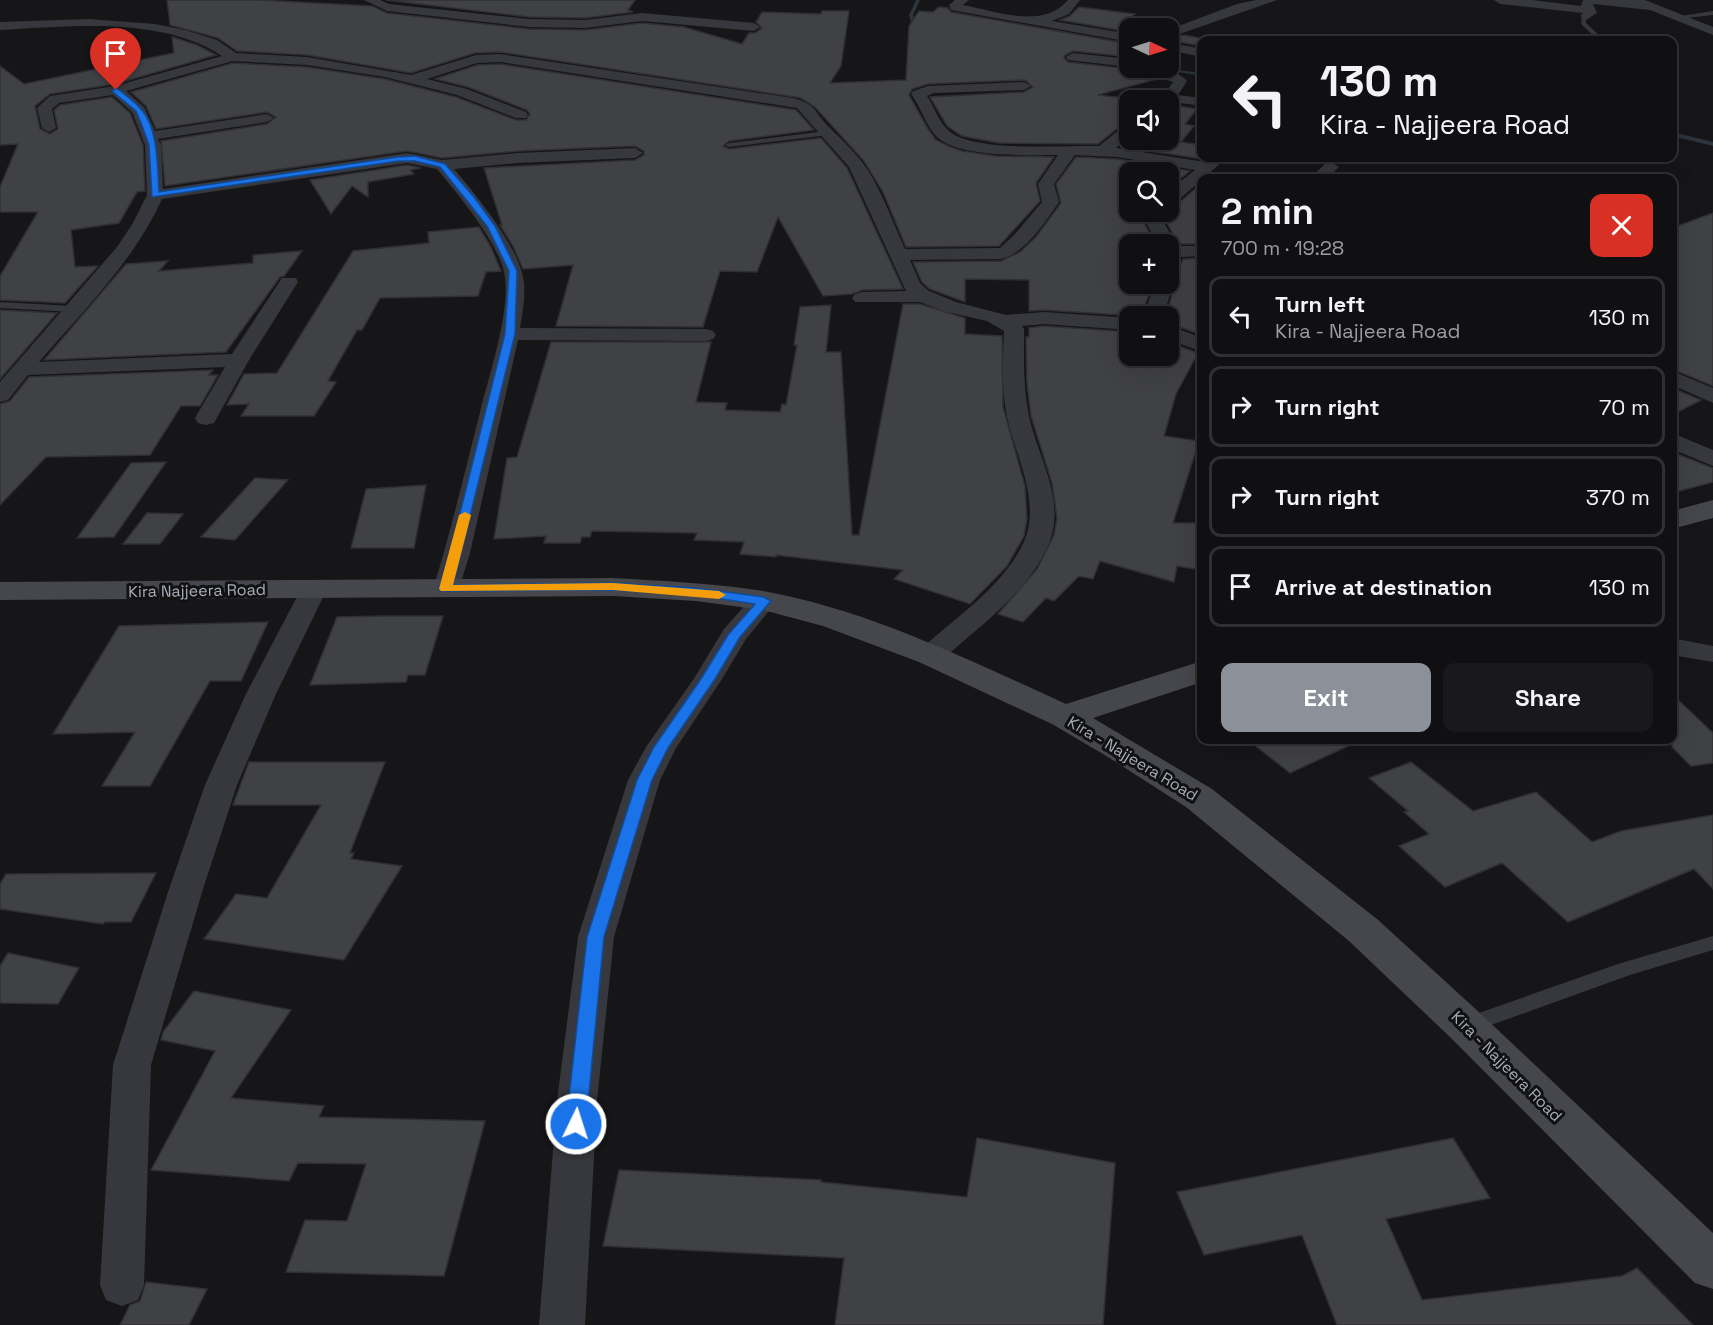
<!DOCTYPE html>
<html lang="en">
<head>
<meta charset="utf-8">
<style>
  body { margin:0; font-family:"Space Grotesk",sans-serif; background:#19191b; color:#f1f3f6; height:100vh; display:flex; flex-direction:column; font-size:22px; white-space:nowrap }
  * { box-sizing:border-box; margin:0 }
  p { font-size:20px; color:#9c9d9f }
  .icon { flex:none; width:33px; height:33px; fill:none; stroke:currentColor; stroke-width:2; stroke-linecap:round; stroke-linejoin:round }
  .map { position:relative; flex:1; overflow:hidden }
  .drawer { position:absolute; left:1197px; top:174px; width:480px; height:570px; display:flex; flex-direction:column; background:#101012; border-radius:12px; box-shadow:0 6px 24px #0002,0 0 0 2px #303032 }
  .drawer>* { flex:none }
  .top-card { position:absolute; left:1197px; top:36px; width:480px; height:126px; border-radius:12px; box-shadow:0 6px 24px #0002,0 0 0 2px #303032; background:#101012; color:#f1f3f6; overflow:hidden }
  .needle { width:39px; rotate:94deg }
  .tools { position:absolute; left:1119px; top:18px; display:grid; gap:12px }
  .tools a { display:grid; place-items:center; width:60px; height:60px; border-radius:12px; background:#101012; box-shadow:0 6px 24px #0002,0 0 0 2px #303032; font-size:30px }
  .pin { position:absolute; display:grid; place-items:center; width:51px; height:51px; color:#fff; margin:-62px -26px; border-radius:50% 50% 50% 0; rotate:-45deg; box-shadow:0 0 6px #0007 }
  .pin .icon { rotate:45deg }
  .me { position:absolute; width:66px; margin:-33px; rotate:4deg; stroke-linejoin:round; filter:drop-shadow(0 0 4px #0008) }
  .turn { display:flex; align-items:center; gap:21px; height:126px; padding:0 24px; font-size:27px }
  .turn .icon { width:78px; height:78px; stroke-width:2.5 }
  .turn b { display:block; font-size:42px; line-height:51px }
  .round { display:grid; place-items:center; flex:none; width:63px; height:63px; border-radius:12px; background:#19191b }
  .head { display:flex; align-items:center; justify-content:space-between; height:102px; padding:0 24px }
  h1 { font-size:36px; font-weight:600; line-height:45px }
  .action { display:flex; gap:12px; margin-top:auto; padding:12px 24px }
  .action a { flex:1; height:69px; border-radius:12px; background:#8c9099; color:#fff; font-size:24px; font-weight:600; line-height:69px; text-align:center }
  .action a+a { background:#19191b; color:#f1f3f6 }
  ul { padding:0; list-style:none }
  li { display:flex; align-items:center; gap:18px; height:81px; margin:0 12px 9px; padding:0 12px; border:3px solid #303032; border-radius:12px }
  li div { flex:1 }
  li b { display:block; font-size:22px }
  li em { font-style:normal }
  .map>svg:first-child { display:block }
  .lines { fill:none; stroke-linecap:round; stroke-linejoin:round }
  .stream { fill:#2c353c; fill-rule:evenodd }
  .building { fill:#404145; stroke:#303034; stroke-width:1.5 }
  .lane { fill:#37383d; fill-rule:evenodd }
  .street { fill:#37383d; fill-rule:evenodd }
  .secondary { fill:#45474d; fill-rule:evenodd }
  .route { fill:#1a73e8; stroke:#114b97; stroke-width:1.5 }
  .slow { fill:#f59e0b }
  .labels { text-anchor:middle; stroke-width:6; stroke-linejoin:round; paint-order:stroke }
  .street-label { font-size:16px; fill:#a8adb8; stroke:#111113 }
</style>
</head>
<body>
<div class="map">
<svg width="1713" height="1325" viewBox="0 0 1713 1325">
  <rect width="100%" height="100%" fill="#161618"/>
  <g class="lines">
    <g class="stream">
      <path d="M916,0H920L913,15L917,27L921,31L919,32L913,28L909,15Z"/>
      <path d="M1153,68H1162L1202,73V76Z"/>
      <path d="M1672,132L1713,142V146L1672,136Z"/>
    </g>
  </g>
  <g class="building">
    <path d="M167,0H259L372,6L387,13L529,29L585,30L642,23L684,27L742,44L749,33H755L762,28L756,22L762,12L821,14L822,11H849L841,66L830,83L906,80L909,26L919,11L933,12L939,7L948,8L951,12L1130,44V57L1073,51L1065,55L1064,58L1068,62L1130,69L1139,68L1141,73L1157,79L1098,95L1142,100H1130V122L1124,123L1098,144L999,143L962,136L947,126L930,97L1024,92L1033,87L1025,80L928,84L912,89L909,95L928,129L936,140L948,146L962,151L996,156L1054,157L1036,183L1040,201L999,246L906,247L883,192L864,161L815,107L801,98L500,52L475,53L411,73L307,55L237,51L218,38L170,25Z"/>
    <path d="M386,0H635L628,10L633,12L585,18L529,17Z"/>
    <path d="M1079,7L1135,14L1131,17L1176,25L1166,28H1130V32L1060,20L1070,16Z"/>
    <path d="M1184,35L1210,40H1202V43L1195,45L1169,40Z"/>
    <path d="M172,37L197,45L216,55L115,84L50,94L35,106L40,129L50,134L58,129L54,110L60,105L112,97L130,113L143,145L145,191L137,192L119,223L71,230L75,267L98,266L65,303L0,300V276L38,212H0V187L18,144L0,145V66L24,84L174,53Z"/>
    <path d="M233,63L307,67L385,79L456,97L516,120H526L530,114L527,110L468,87L435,79L477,65L500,64L796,110L814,130L729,141L723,146L729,149L821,138L847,168L903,289L862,290L852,294L823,296L778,217L757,272L720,271L703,327L556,326L573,265L523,269L513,246L500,225H502L484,168L635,160L644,155V151L635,146L518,151L442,158L407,151L165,186L161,141L267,124L276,117L267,112L156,129L146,106L131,92Z"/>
    <path d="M1168,104L1197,109L1185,124L1194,126L1181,142L1202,145V159L1121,147L1130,139L1168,140Z"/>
    <path d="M1076,157L1117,159L1190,171L1168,188V172H1130V212H1147L1142,220L1156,244H1130V284H1153L1145,305L1137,316L1044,310L1029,311V280L965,279V302L930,289L922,282L913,262L1001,261L1020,252L1036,237L1061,203L1056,184Z"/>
    <path d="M407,165L421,168L410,170L414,174L368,182V197L352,186L331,214L310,180Z"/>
    <path d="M1202,183V244H1178L1165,219L1168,207L1175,206Z"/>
    <path d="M1713,213V386L1672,369V228Z"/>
    <path d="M479,227L491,247L501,271L486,272L478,296L380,298L362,330H357L328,381L336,382L314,416H241L249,404L227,405L244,374L277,373L353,251L429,243L428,232Z"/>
    <path d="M302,251L284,276L280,277L226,352L44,360L126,264L168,261L159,271L253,263V255Z"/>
    <path d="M1202,258V335L1168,323V316H1162L1168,309L1175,285L1169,277L1177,275L1183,259Z"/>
    <path d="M903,304H920L965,318V334L1002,336L1003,407L1025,486L1027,519L1024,536L1007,566L970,604L894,579L903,570L776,555V557L740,554L744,542L694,540L697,533L592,531L590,537H582L580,543H544L546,536L494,539L507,458L517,457L551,342H711L696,402L727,403L725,410L780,412L782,404L786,405L797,345H794L800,307L831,305L826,352H841L852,535H859Z"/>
    <path d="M0,310L57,313L0,379Z"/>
    <path d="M1044,326L1130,332V356H1168V342L1198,353L1176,394L1164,436L1199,441L1173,523H1202V570L1177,566L1174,582L1100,561L1093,579L1079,576L1054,601L1046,598L1023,622L998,614L1037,569L1054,535L1057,518L1052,483L1031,416L1027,383L1026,337H1029V328Z"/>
    <path d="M213,370L209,375H218L200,406H181L150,455L46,457L0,505V404L10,401L29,377Z"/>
    <path d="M1672,388L1701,400L1672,415Z"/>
    <path d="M1672,452L1713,468V482L1672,493Z"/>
    <path d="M166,462L114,537L77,538L131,463Z"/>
    <path d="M255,478L288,480L235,540L201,537Z"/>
    <path d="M426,485L414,548H351L366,489Z"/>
    <path d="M147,513L183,514L160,544H123Z"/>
    <path d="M384,616H443L425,675H408L406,682L310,685L337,617Z"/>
    <path d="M268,622L241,681H210L150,786H102L135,732L53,734L119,626Z"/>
    <path d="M1672,694L1713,733V763L1691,766L1672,747Z"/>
    <path d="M1248,740H1361L1290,773Z"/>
    <path d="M249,762H385L350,853H354L351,859L402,866L344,960L204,939L236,894L267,898L321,805H233Z"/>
    <path d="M1411,762L1473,811L1536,792L1592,842L1621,831L1713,815V889L1694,869L1568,922L1502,863L1445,887L1399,846L1429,834L1404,812L1408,811L1369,778Z"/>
    <path d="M156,873L131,922H105L103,924L0,909V884L6,874Z"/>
    <path d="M8,953L79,968L58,1004L0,1003V966Z"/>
    <path d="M194,991L291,1010L231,1098L324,1106L319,1117L485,1121L444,1276L286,1272L305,1220L347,1221L366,1164L298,1163L289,1181L151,1170L215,1051L161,1040L163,1032Z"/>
    <path d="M977,1138L1115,1163L1103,1325H835L844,1258L603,1246L619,1170L821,1180V1182L967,1197Z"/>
    <path d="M1453,1138L1490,1198L1386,1219L1422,1300L1622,1276L1637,1268L1693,1325H1337L1302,1235L1204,1255L1177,1192Z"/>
    <path d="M146,1282L207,1289L189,1325H120L130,1305L140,1301Z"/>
  </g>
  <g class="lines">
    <g class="lane">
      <path d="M1713,11V15L1677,19L1674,17Z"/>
      <path d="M1582,16H1586V23L1604,40H1598L1581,24Z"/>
      <path d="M826,131H829V135L729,147L725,145L729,143Z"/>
      <path d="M0,302L73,306L78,309L73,312L0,308Z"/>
      <path d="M1713,936V950L1630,975L1466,1034L1459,1032L1456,1026L1459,1020L1618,964Z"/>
    </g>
    <g class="street">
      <path d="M364,0H380L389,4L529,19L585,20L642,13L754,23L760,27L754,31L642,21L585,28L529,27L387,11Z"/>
      <path d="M955,0H969L963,5C996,11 1043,30 1068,0H1080L1069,14L1052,21L1130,34V42L951,10L949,5Z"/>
      <path d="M1256,0H1277L1168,38V30L1237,4Z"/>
      <path d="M1494,0H1532L1581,6L1583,0H1645L1713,27V35L1650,10L1593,4L1597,13L1586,20L1580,16L1583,13L1500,4Z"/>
      <path d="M88,19L155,24L185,30L217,40L236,53L307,57L411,75L476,55L500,54L793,98C817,105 813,110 827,125C839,137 852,149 862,162C881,187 892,221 905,249L1000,248L1014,235L1042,202L1038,184L1058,155C1028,155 962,158 938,138C926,127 921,107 911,94L913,91L928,86L1024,82L1031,86L1024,90L934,93L927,96C934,106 939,123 949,131C974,153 1065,145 1099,146L1125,125L1130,124V136L1116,148L1205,162L1209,158H1220L1223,161L1174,204L1168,205V191L1195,170L1117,157L1075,155L1054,184L1059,202C1045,222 1026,253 1001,259L910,260L920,283L929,291L956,302L1006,315L1044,312L1130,318V330L1044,324L1022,326L1024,329C1024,358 1023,387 1029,416C1039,462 1070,505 1045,552C1022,597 977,628 941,661L931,663L921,661L917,655L921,649C954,619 995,592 1018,553C1046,509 1017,462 1007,417C1001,388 1003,360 1004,331L987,321L943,311L920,302H855L852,298L855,294L862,292L906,291L849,167L797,108L500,62L477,63L427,79L467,89L526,112L528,115L526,118H516L457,95L385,77L307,65L233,61L126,91L144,107L155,131L267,114L274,118L267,122L158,139L161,145L163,189L407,153L442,160L518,153L635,148L643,153L635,158L518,163L454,169C474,192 515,243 522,273C527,290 523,310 520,328L706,329L713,331L716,335L713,339L706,341L518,340L470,553L459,589L455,595L446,597L437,595L433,589C451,531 465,471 480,412C489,375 512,308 504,272C497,241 457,193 437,169L407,163L162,199C134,261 83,311 39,362L232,354L282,278H296L298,282L249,360L214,423L206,425L198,423L195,418L225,367L28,375L8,400L0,402V382L117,247L133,223L147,195L145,145L132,112L113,95L59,103L52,109L56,128L49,132L42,128L37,108L50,96L115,86L222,56C163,16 69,26 0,30V22Z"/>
      <path d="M1168,42L1202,49V57L1168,50Z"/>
      <path d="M1073,53L1130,59V67L1068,60L1066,57Z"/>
      <path d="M1141,68C1157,68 1176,68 1187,81L1178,95L1202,98V106L1157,100L1155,97L1157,94L1166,92L1173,82L1142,71Z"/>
      <path d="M1331,162L1339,167L1327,178H1310L1325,164Z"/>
      <path d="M1150,212H1166L1162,219L1177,246H1202V256L1181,257L1175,274L1168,275V244H1158L1144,219Z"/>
      <path d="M1168,279L1173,284L1166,308L1159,316H1139L1147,306L1155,284H1168Z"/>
      <path d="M1168,325L1202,338V352L1168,339Z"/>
      <path d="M1672,371L1713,388V403L1672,385Z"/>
      <path d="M1672,433L1713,450V466L1672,449Z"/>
      <path d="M314,581L323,583L327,589L276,694L237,785L203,889L151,1065L144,1285L138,1300L122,1306L106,1300L100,1285L113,1065L169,889L205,785L246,694L301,589L305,583Z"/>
      <path d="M764,593L774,595L777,601L746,639L722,679L676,748L660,780L614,937L597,1101L585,1325H539L557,1101L578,937L628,780L646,747L695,677L724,629L754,595Z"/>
      <path d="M1672,638L1713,646V662L1672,655Z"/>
    </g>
    <g class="secondary">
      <path d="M1713,500V518L1672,529V511Z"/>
      <path d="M613,578C663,581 713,583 763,591C869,610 969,660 1066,704L1202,661V682L1093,718L1212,789L1377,919L1481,1014L1713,1233V1289L1695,1283L1451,1038L1349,941L1186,807L1108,757L1052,724L919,662L823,626L763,610L696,601L613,596L0,600V582Z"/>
    </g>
  </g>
  <path class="route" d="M113,89H118C125,95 134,101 140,108C159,128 157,167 159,192L398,157L415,156L445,164L474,197L495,226L517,271L515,334L453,585L613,583L696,588L764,597L771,601L740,637L715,679L668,748L652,780L604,937L586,1124L583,1129L576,1132L569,1129L566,1124L587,937L637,780L654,747L701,679L728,635L755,604L696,595L613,590L441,591L439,589L450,553L505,334L509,271L487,226L440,167L415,161H398L152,197L149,145L141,123L136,111L113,92Z"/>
  <path class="slow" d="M465,512L471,515L453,585L613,583L719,591L726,595L719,599L613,590L441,591L439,589L459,515Z"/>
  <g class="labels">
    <g class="street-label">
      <text transform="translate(197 590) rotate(-1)" y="6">Kira Najjeera Road</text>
      <text transform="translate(1133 758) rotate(31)" y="6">Kira - Najjeera Road</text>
      <text transform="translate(1507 1066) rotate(45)" y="6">Kira - Najjeera Road</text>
    </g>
  </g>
</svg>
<div class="tools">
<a><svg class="needle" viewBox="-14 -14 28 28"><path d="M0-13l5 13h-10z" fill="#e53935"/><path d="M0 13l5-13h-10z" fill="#9c9d9f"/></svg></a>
<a><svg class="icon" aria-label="sound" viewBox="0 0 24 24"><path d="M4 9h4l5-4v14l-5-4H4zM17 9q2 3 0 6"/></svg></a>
<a><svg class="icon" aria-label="search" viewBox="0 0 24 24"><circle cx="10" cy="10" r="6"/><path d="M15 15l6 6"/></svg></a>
<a>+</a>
<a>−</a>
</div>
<div class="pin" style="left:116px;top:90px;background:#d93025"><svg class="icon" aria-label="arrive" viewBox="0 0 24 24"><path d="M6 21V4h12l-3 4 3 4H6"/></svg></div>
<svg class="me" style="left:576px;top:1124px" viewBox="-20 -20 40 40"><circle r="17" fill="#1a73e8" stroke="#fff" stroke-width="3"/><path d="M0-11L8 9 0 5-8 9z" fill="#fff"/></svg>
<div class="top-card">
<div class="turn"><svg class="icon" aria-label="left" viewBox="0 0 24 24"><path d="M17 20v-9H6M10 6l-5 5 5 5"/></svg><div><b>130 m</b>Kira - Najjeera Road</div></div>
</div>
<section class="drawer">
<div class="head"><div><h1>2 min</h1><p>700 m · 19:28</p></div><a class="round" style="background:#d93025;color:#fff"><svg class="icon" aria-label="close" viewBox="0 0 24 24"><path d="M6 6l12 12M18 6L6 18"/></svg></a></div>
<ul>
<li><svg class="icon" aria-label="left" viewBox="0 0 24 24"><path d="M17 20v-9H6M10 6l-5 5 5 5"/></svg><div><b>Turn left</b><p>Kira - Najjeera Road</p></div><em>130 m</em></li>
<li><svg class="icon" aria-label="right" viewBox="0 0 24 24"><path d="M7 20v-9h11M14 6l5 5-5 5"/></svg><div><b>Turn right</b></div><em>70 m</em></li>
<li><svg class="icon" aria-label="right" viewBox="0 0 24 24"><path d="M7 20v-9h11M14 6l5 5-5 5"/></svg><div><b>Turn right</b></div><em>370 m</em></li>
<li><svg class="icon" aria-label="arrive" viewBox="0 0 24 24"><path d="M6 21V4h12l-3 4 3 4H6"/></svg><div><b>Arrive at destination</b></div><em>130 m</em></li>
</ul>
<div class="action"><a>Exit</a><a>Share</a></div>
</section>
</div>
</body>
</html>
